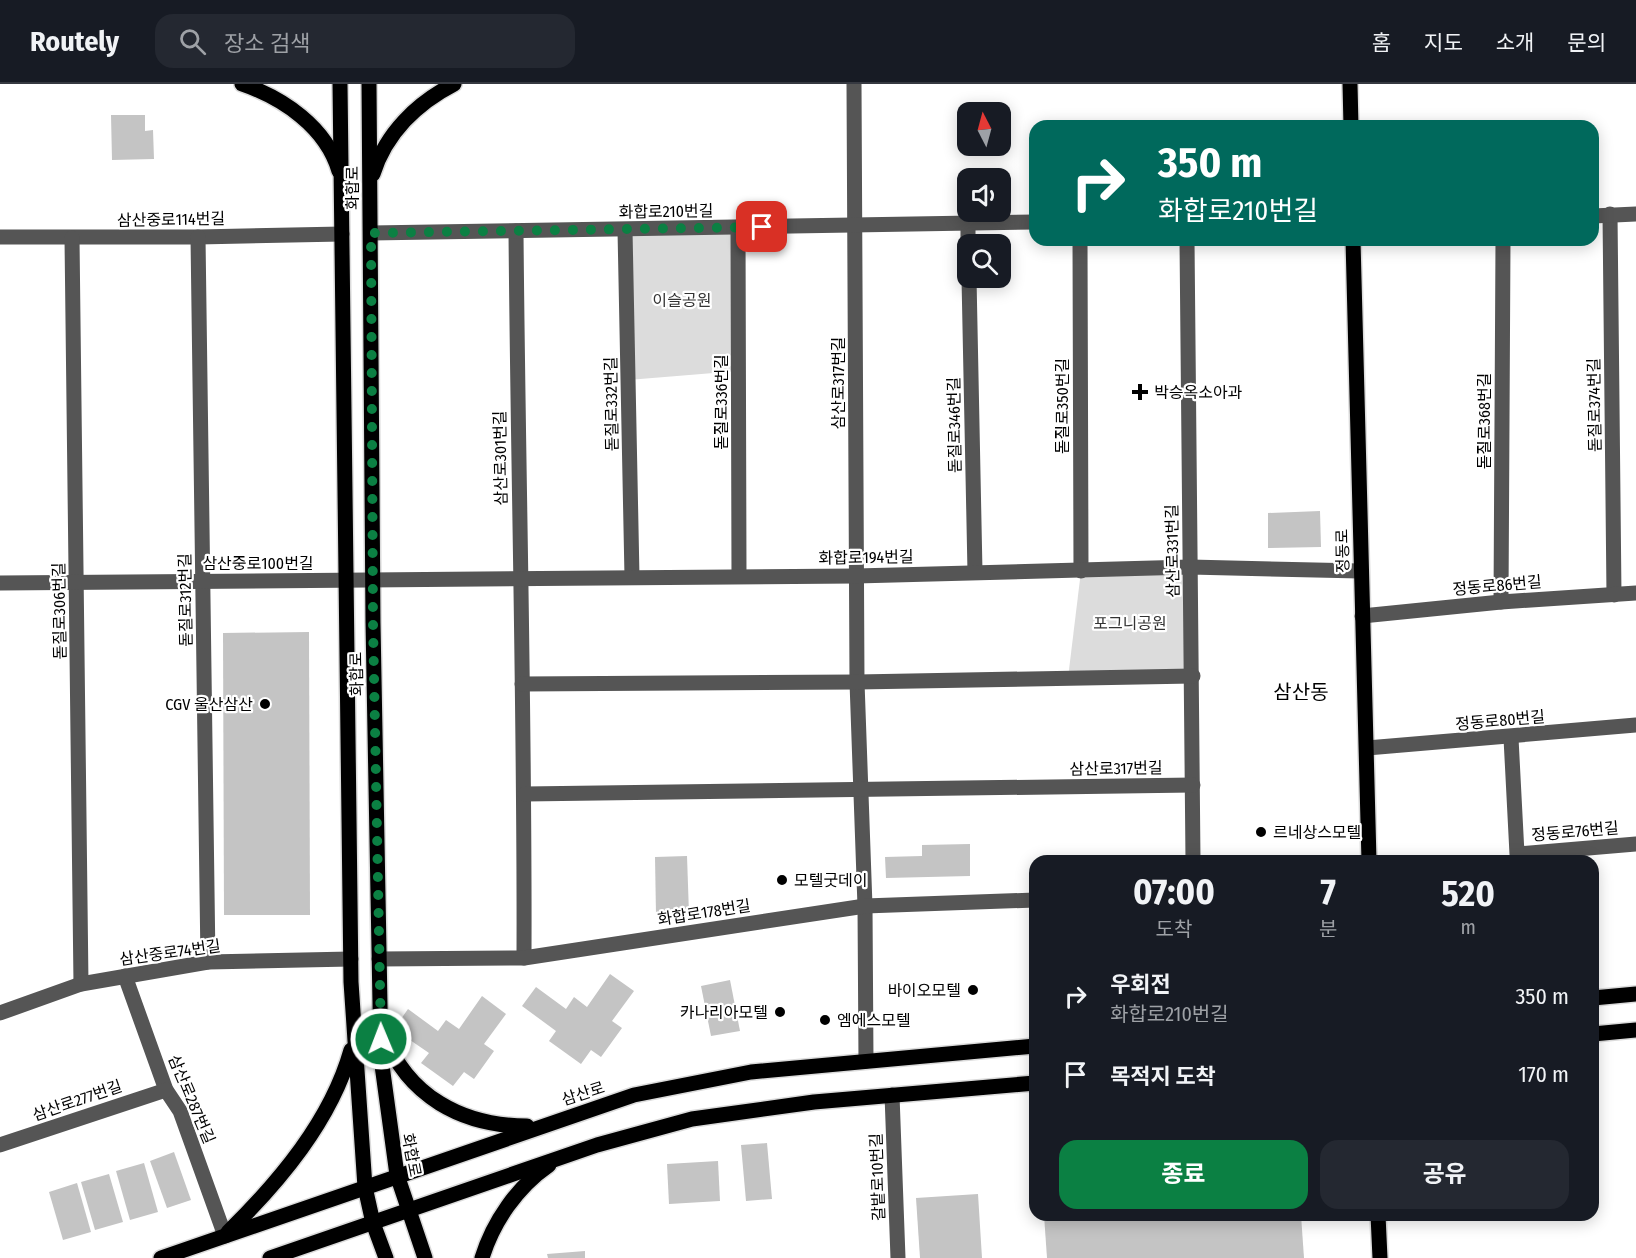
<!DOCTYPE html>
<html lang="ko">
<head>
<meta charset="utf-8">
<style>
  body { margin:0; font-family:"Fira Sans Condensed","Noto Sans KR",sans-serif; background:#242831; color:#f1f3f6; height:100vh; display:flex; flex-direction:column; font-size:22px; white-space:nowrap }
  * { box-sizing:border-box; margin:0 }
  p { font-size:20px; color:#9ea1a6 }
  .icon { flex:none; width:33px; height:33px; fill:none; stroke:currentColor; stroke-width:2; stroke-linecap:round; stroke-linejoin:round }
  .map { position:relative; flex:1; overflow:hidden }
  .sheet { position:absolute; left:1029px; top:771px; width:570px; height:366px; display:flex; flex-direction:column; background:#171b24; border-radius:18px; box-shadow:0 3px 15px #0003 }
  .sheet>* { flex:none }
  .top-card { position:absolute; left:1029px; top:36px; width:570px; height:126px; border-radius:18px; box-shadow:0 3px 15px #0003; background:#00695c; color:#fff; overflow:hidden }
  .needle { width:39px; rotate:354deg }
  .fabs { position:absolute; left:957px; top:18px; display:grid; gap:12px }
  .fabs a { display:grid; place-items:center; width:54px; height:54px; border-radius:12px; background:#171b24; box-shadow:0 3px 15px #0003; font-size:30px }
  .pin { position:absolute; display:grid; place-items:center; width:51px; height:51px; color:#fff; margin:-26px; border-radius:12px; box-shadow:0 3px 9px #0006 }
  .me { position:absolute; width:66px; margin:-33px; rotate:359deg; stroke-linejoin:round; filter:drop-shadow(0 0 4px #0008) }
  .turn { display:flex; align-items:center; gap:21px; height:126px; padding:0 30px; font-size:27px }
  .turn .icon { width:78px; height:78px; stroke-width:2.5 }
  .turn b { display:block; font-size:42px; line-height:51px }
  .eta { display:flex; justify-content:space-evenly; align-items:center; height:102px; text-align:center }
  .eta b { font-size:36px; font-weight:700; line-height:42px }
  .cta { display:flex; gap:12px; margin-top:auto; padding:12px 30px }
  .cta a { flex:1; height:69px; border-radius:18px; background:#0b8043; color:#fff; font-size:24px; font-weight:700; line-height:69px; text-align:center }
  .cta a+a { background:#242831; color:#f1f3f6 }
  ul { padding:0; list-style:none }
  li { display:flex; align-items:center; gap:18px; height:78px; padding:0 30px }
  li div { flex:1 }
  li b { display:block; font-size:22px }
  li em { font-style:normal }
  header { display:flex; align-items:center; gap:36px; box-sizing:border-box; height:84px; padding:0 30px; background:#171b24; border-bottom:2px solid #363941 }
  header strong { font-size:28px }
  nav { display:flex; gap:33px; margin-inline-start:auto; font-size:21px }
  .search { width:420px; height:54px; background:#242831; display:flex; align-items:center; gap:15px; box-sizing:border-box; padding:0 21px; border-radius:18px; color:#9ea1a6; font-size:22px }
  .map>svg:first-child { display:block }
  .green { fill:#dcdcdc }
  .building { fill:#c4c4c4 }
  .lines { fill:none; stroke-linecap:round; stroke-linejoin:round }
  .major-casing { stroke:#dbdbdb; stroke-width:18 }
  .minor { stroke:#555; stroke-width:15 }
  .major { stroke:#000; stroke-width:15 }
  .route { stroke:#0b8043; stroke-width:10; stroke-dasharray:0 18 }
  .poi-dot { fill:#000; stroke:#fff; stroke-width:2 }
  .labels { text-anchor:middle; stroke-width:4.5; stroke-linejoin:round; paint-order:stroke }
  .street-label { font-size:16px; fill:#000; stroke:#fff }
  .park-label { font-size:16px; fill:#333; stroke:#fff }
  .poi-label { font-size:16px; fill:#000; stroke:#fff; text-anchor:start }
  .quarter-label { font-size:20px; fill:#000; stroke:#fff }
</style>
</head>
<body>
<header>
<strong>Routely</strong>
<div class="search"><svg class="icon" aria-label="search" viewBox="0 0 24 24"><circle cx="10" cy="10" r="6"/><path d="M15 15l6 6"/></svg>장소 검색</div>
<nav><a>홈</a><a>지도</a><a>소개</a><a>문의</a></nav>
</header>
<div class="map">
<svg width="1636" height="1174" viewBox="0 0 1636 1174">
  <rect width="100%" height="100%" fill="#fff"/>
  <g class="green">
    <path d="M738,143V287L628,296L625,146Z"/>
    <path d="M1190,483L1193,592L1068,594L1081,487Z"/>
  </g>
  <g class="building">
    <path d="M111,31H145V47L153,46L154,75L112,76Z"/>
    <path d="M1320,427L1321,463L1268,464V429Z"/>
    <path d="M309,548L310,831H224L223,549Z"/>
    <path d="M970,760V792L886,794L885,773L922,772V761Z"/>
    <path d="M687,772L689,830L656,831L655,773Z"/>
    <path d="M610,890L634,907L612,937L622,944L601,973L591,966L581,980L549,957L556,947L522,922L536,903L566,925L574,913L587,923Z"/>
    <path d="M730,896L740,947L711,952L701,902Z"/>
    <path d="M482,912L506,930L484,960L494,967L474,995L464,988L453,1002L421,979L429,969L394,945L408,925L438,947L446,936L459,945Z"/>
    <path d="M767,1059L772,1115L746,1117L741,1061Z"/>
    <path d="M174,1068L191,1116L167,1124L150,1077Z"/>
    <path d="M718,1077L720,1117L669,1120L667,1080Z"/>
    <path d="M144,1079L158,1128L130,1136L116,1087Z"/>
    <path d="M109,1090L123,1138L95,1146L81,1098Z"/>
    <path d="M77,1099L91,1148L63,1156L49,1108Z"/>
    <path d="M978,1110L982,1174H920L916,1114Z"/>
    <path d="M1044,1131H1301L1304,1174H1047Z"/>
    <path d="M585,1167V1174H548L547,1170Z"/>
  </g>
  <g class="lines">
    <g class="major-casing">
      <g id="major">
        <path d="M242,0C283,14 326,43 339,87"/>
        <path d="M340,0L351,898L365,1103L373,1139L386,1174"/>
        <path d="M369,0L373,539L381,974L397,1091L425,1174"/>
        <path d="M1350,0L1351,42"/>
        <path d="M373,90C386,49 417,19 454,0"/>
        <path d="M1353,156L1369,777"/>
        <path d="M1593,914L1636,910"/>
        <path d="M384,950C407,1012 462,1042 527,1042"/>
        <path d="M1593,950L1636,946"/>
        <path d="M1378,1131L1380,1174"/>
        <path d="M228,1148C279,1098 331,1037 351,966"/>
        <path d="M161,1174L634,1011L751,988L1035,962"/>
        <path d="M270,1174L597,1061L692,1035L814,1018L1035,999"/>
        <path d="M482,1174C493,1138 517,1103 549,1081"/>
      </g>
    </g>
    <g class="minor">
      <path d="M854,0L857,598L865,822L866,977"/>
      <path d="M1610,130L1614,511"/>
      <path d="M1593,132L1636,130"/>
      <path d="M968,139V160"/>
      <path d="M738,143L739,492"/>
      <path d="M625,146L632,493"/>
      <path d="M516,147C518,390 525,632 524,874"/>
      <path d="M371,149L1035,138"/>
      <path d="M0,153H198L342,150"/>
      <path d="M198,153L208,878"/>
      <path d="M72,154L81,900"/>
      <path d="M1080,156L1081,487"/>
      <path d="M1187,156L1193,777"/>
      <path d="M969,194L975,488"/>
      <path d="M0,499L856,492L1190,483L1360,487"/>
      <path d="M1501,518L1503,156"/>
      <path d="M1362,532L1501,518L1636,509"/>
      <path d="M522,600L857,598L1193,592"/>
      <path d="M1511,654L1517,770L1636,760"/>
      <path d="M1367,664L1636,641"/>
      <path d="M525,710L1193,701"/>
      <path d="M379,875L524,874L865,822L1035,816"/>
      <path d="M125,892L166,1006L180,1027L225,1152"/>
      <path d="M0,929L81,900L208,878L351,875"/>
      <path d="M892,1011L898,1174"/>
      <path d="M0,1061L166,1006"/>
    </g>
    <use href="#major" class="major"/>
  </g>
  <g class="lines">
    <path class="route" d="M381,955L373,539L371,149L762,143"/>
  </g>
  <g class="poi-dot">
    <path d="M1137 299h6v6h6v6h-6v6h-6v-6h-6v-6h6z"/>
    <circle cx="265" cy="620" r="6"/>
    <circle cx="1261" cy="748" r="6"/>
    <circle cx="782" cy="796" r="6"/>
    <circle cx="973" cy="906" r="6"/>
    <circle cx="780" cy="928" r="6"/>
    <circle cx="825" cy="936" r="6"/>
  </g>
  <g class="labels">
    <g class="street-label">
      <text transform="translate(352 104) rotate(-90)" y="6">화합로</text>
      <text transform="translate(666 127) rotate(-1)" y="6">화합로210번길</text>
      <text transform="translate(171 135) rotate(-1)" y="6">삼산중로114번길</text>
      <text transform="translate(838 299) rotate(-90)" y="6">삼산로317번길</text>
      <text transform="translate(721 318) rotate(-90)" y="6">돋질로336번길</text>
      <text transform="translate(611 320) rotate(-91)" y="6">돋질로332번길</text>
      <text transform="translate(1594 321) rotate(-91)" y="6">돋질로374번길</text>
      <text transform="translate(1062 322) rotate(-90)" y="6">돋질로350번길</text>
      <text transform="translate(1484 337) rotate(-90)" y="6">돋질로368번길</text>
      <text transform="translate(954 341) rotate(-91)" y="6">돋질로346번길</text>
      <text transform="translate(500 374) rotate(-91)" y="6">삼산로301번길</text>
      <text transform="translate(1172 467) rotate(-91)" y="6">삼산로331번길</text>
      <text transform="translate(1342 467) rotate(-91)" y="6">정동로</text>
      <text transform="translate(866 473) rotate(-1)" y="6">화합로194번길</text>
      <text x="258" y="485">삼산중로100번길</text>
      <text transform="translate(1497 501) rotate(-5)" y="6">정동로86번길</text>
      <text transform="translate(185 516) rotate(-91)" y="6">돋질로312번길</text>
      <text transform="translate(59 527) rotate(-91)" y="6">돋질로306번길</text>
      <text transform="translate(356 590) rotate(-91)" y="6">화합로</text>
      <text transform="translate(1500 636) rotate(-5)" y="6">정동로80번길</text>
      <text transform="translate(1116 684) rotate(-1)" y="6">삼산로317번길</text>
      <text transform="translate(1575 747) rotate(-5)" y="6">정동로76번길</text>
      <text transform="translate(704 828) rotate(-9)" y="6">화합로178번길</text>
      <text transform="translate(170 868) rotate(-8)" y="6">삼산중로74번길</text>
      <text transform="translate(583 1009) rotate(-18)" y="6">삼산로</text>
      <text transform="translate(192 1015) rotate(67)" y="6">삼산로287번길</text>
      <text transform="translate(77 1016) rotate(-19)" y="6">삼산로277번길</text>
      <text transform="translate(412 1071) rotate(79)" y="6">화합로</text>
      <text transform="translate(877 1093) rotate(-92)" y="6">갈밭로10번길</text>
    </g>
    <g class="park-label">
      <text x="682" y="222">이슬공원</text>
      <text x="1130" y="545">포그니공원</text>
    </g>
    <g class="poi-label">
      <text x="1154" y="314">박승옥소아과</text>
      <text x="253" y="626" text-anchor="end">CGV 울산삼산</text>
      <text x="1273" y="754">르네상스모텔</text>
      <text x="794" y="802">모텔굿데이</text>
      <text x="961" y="912" text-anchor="end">바이오모텔</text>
      <text x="768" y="934" text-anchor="end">카나리아모텔</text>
      <text x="837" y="942">엠에스모텔</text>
    </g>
    <g class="quarter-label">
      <text x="1301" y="615">삼산동</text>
    </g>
  </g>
</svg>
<div class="fabs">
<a><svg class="needle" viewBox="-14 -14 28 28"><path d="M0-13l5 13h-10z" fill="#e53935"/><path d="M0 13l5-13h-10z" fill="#9ea1a6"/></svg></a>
<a><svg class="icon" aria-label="sound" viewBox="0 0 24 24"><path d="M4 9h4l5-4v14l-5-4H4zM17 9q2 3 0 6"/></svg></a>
<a><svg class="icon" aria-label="search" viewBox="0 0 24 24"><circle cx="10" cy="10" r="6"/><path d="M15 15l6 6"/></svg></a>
</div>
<div class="pin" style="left:762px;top:143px;background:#d93025"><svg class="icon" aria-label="arrive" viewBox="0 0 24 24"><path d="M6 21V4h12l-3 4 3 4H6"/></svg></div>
<svg class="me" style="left:381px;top:955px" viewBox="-20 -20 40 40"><circle r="17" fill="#0b8043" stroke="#fff" stroke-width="3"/><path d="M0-11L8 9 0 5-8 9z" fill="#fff"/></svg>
<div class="top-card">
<div class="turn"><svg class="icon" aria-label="right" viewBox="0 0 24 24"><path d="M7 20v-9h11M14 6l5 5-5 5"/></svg><div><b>350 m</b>화합로210번길</div></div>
</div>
<section class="sheet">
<div class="eta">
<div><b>07:00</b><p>도착</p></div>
<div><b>7</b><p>분</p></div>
<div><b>520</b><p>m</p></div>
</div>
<ul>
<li><svg class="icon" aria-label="right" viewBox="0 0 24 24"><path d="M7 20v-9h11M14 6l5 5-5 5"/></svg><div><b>우회전</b><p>화합로210번길</p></div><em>350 m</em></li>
<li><svg class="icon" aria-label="arrive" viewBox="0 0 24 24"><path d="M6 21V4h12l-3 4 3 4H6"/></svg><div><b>목적지 도착</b></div><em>170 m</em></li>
</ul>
<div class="cta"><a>종료</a><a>공유</a></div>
</section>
</div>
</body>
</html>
